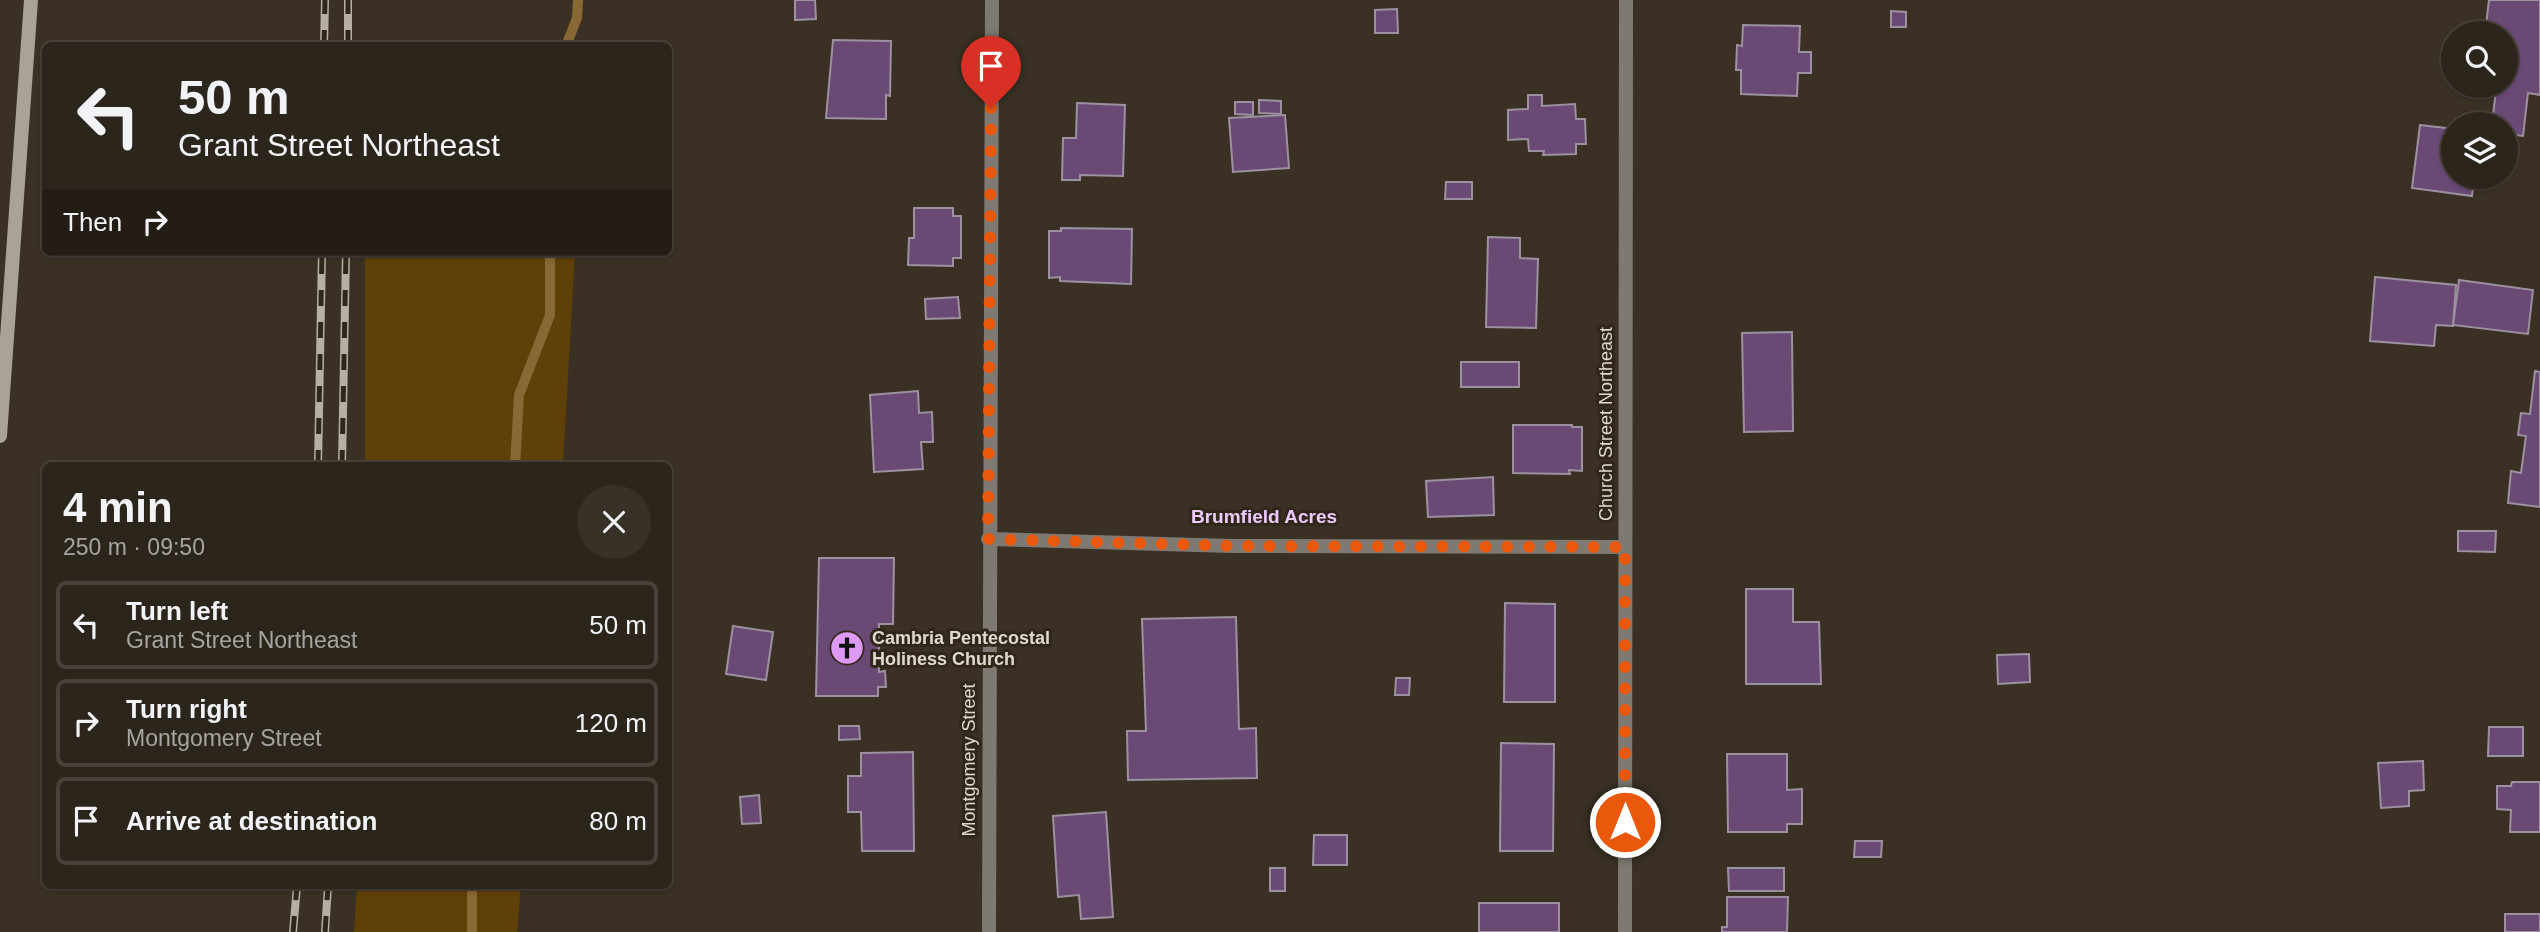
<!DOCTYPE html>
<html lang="en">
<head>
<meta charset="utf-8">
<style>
  body { margin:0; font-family:Helvetica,sans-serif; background:#383128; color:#f1f3f6; height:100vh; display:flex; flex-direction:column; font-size:26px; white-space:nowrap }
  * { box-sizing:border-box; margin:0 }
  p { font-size:23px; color:#a6a5a3 }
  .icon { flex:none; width:38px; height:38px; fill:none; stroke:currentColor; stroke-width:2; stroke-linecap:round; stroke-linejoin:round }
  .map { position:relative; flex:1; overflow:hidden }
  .details { position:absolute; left:42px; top:462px; width:630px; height:427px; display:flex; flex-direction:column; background:#2c251b; border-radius:10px; box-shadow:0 2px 5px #0004,0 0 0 2px #48423a }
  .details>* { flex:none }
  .hud { position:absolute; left:42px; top:42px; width:630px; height:214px; border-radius:10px; box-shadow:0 2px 5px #0004,0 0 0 2px #48423a; background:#2c251b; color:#f1f3f6; overflow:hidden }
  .fabs { position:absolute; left:2441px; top:21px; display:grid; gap:14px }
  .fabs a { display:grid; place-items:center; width:77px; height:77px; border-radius:50%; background:#2c251b; box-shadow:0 2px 5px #0004,0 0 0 2px #48423a; font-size:35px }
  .pin { position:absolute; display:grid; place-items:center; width:60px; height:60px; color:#fff; margin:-72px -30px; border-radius:50% 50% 50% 0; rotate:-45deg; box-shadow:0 0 7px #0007 }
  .pin .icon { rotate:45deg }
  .me { position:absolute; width:77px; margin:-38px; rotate:0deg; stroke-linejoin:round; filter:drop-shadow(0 0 5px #0008) }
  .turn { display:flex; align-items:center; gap:24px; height:147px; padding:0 21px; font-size:32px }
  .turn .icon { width:91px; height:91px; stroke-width:2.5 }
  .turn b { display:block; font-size:49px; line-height:60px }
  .then { display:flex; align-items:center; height:66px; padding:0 21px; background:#0003; gap:14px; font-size:26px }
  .round { display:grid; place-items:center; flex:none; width:74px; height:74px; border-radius:37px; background:#383128 }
  .head { display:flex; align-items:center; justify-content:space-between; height:119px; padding:0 21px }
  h1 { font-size:42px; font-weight:800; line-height:52px }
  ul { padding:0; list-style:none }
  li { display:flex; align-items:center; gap:21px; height:88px; margin:0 14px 10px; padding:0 7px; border:4px solid #48423a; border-radius:10px }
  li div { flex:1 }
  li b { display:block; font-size:26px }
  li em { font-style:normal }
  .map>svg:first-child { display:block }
  .green { fill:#5f4107 }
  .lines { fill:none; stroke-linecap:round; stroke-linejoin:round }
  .stream { stroke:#886834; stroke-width:10 }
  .building { fill:#6a4975; stroke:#9c91a0; stroke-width:2 }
  .minor { stroke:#7e7a73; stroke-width:14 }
  .secondary { stroke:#a9a297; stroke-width:14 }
  .rail-casing { stroke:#b5afa5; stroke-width:8 }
  .rail { stroke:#30271a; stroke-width:5; stroke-dasharray:16; stroke-linecap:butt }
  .route { stroke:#ea580c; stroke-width:12; stroke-dasharray:0 21.6 }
  .labels { text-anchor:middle; stroke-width:6; stroke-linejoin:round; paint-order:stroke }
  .street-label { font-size:18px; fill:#dfdad1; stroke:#30271a }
  .poi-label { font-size:18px; font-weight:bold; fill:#dfdad1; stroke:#30271a; text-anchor:start }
  .neighbourhood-label { font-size:19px; font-weight:bold; fill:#eec9fc; stroke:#30271a }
</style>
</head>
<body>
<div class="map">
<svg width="2540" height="932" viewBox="0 0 2540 932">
  <rect width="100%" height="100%" fill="#3a3124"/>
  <g class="green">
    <path d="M365,252H575L563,465H365Z"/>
    <path d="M357,886H521L517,932H354Z"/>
  </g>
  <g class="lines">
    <g class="stream">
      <path d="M566,46L577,18L578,0"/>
      <path d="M515,466L519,395L550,315V252"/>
      <path d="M472,932V886"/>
    </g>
  </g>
  <g class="building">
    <path d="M795,0H815L816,19L795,20Z"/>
    <path d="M2489,0H2540V95L2528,93L2523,136L2506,134V124H2492L2496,90L2474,87L2506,86V33H2485Z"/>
    <path d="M1397,9L1398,33H1375V10Z"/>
    <path d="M1891,11L1906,12V27H1891Z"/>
    <path d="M1743,25L1800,26L1799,52H1811V73H1798L1797,96L1741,94V70H1736L1737,45L1742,46Z"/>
    <path d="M833,40L891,41L890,96L886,95V119L826,118Z"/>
    <path d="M1528,95H1542V106L1575,104L1576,119H1585L1586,144H1576V154L1543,155L1544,151H1529L1528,139L1508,140V110L1528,109Z"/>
    <path d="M1259,100L1281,101V114L1259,113Z"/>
    <path d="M1235,102H1253V115L1235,114Z"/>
    <path d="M1077,103L1125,105L1123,176L1080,175V180H1062L1063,138H1076Z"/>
    <path d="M1285,115L1289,168L1233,172L1229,118Z"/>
    <path d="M2420,125L2454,129V177H2474L2472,196L2412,188Z"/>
    <path d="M1446,182H1472V199H1445Z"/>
    <path d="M914,208H953V216H961V258H953V266L908,265L909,238H914Z"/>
    <path d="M1061,228L1132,229L1131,284L1060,281V277L1049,278V231H1061Z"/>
    <path d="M1488,237L1520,238V258L1538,259L1536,328L1486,327Z"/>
    <path d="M2375,277L2456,285L2453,326L2436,325L2434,346L2370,341Z"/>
    <path d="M2459,280L2533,290L2528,334L2453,325Z"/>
    <path d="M958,297L960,318L926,319L925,299Z"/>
    <path d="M1792,332L1793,431L1744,432L1742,333Z"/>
    <rect x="1461" y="362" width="58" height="25"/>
    <path d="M2535,371L2540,372V507L2508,503L2511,471L2521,473L2526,436L2518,435L2521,413L2530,414Z"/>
    <path d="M918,391L919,413L932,412L933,442H921L923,469L874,472L870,395Z"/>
    <path d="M1513,425H1572V427H1582V471L1569,470L1570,474L1513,473Z"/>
    <path d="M1493,477L1494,515L1428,517L1426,481Z"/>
    <path d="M2458,531H2496L2495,552L2458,551Z"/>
    <path d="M819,558H894L893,624H879V672L885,671L886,687H878V696H816Z"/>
    <path d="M1746,589H1793V622H1819L1821,684H1746Z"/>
    <path d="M1505,603L1555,604V702H1504Z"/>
    <path d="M1236,617L1239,729L1256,728L1257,778L1128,780L1127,731H1146L1142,619Z"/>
    <path d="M733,626L773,632L766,680L726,674Z"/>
    <path d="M2029,654L2030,682L1998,684L1997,655Z"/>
    <path d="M1396,678H1410L1409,695H1395Z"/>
    <path d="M839,726H859L860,739L839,740Z"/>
    <path d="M2489,727H2523V756H2488Z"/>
    <path d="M1501,743L1554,744L1553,851H1500Z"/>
    <path d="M913,752L914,851H862L861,812H848V776H861V753Z"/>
    <path d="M1727,754H1787V790L1802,789V824H1787V832H1728Z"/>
    <path d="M2423,761L2424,790L2409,791V806L2381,808L2378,763Z"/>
    <path d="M2512,782H2540V832H2510L2511,810L2497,809V786H2511Z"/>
    <path d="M759,795L761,823L742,824L740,797Z"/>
    <path d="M1106,812L1113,917L1081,919L1079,895L1058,897L1053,816Z"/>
    <path d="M1314,835H1347V865H1313Z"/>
    <path d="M1855,841H1882L1881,857H1854Z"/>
    <rect x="1270" y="868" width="15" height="23"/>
    <path d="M1728,868H1784V891H1729Z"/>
    <path d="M1727,897H1788L1787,932H1722V927H1727Z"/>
    <rect x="1479" y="903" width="80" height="29"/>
    <rect x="2505" y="914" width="35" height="18"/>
  </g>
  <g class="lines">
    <g class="minor">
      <path d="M988,539L1232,546L1625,547"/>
      <path d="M989,932L992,0"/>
      <path d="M1625,932L1626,0"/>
    </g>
    <path class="secondary" d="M0,436L31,0"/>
    <g class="rail-casing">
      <g id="rail">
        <path d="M324,46L325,0"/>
        <path d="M348,46V0"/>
        <path d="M318,466L322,252"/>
        <path d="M342,466L346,252"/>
        <path d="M293,932L297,886"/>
        <path d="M325,932L328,886"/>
      </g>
    </g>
    <use href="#rail" class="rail"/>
  </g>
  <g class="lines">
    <path class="route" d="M991,108L988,539L1232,546L1625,547V822"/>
  </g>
  <defs>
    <g id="church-disc" transform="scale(1.75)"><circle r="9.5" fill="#dd99f4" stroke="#30271a"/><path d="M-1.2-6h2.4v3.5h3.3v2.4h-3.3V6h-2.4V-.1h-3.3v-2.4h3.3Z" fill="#111"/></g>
  </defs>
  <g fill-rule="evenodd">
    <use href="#church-disc" x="847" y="648"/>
  </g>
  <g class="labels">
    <g class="street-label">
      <text transform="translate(1606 424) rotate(-90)" y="6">Church Street Northeast</text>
      <text transform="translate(969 760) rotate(-90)" y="6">Montgomery Street</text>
    </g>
    <g class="poi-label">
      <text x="872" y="644">Cambria Pentecostal<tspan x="872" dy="21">Holiness Church</tspan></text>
    </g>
    <g class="neighbourhood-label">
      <text x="1264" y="523">Brumfield Acres</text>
    </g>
  </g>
</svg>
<div class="fabs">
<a><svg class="icon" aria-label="search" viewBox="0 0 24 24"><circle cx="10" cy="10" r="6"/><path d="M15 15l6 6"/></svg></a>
<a><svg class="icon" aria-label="layers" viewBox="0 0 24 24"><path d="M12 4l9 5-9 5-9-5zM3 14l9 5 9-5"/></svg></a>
</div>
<div class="pin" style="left:991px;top:108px;background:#d93025"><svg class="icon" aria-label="arrive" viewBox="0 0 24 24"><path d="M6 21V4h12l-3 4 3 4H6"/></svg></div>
<svg class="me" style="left:1625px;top:822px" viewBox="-20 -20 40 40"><circle r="17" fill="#ea580c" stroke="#fff" stroke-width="3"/><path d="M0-11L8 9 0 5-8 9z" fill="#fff"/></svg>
<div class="hud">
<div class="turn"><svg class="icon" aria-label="left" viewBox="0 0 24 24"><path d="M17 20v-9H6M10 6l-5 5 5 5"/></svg><div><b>50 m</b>Grant Street Northeast</div></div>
<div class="then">Then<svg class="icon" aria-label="right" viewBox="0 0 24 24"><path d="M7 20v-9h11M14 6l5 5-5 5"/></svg></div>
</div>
<section class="details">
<div class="head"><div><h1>4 min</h1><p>250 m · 09:50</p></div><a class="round"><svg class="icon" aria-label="close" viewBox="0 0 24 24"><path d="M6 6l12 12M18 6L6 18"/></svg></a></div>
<ul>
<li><svg class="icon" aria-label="left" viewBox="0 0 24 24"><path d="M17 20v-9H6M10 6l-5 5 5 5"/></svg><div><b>Turn left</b><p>Grant Street Northeast</p></div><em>50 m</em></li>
<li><svg class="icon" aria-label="right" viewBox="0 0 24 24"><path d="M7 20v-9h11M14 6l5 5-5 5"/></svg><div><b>Turn right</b><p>Montgomery Street</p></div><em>120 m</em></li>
<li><svg class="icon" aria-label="arrive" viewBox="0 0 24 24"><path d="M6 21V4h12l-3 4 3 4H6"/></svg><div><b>Arrive at destination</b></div><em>80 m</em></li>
</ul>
</section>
</div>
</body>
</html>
